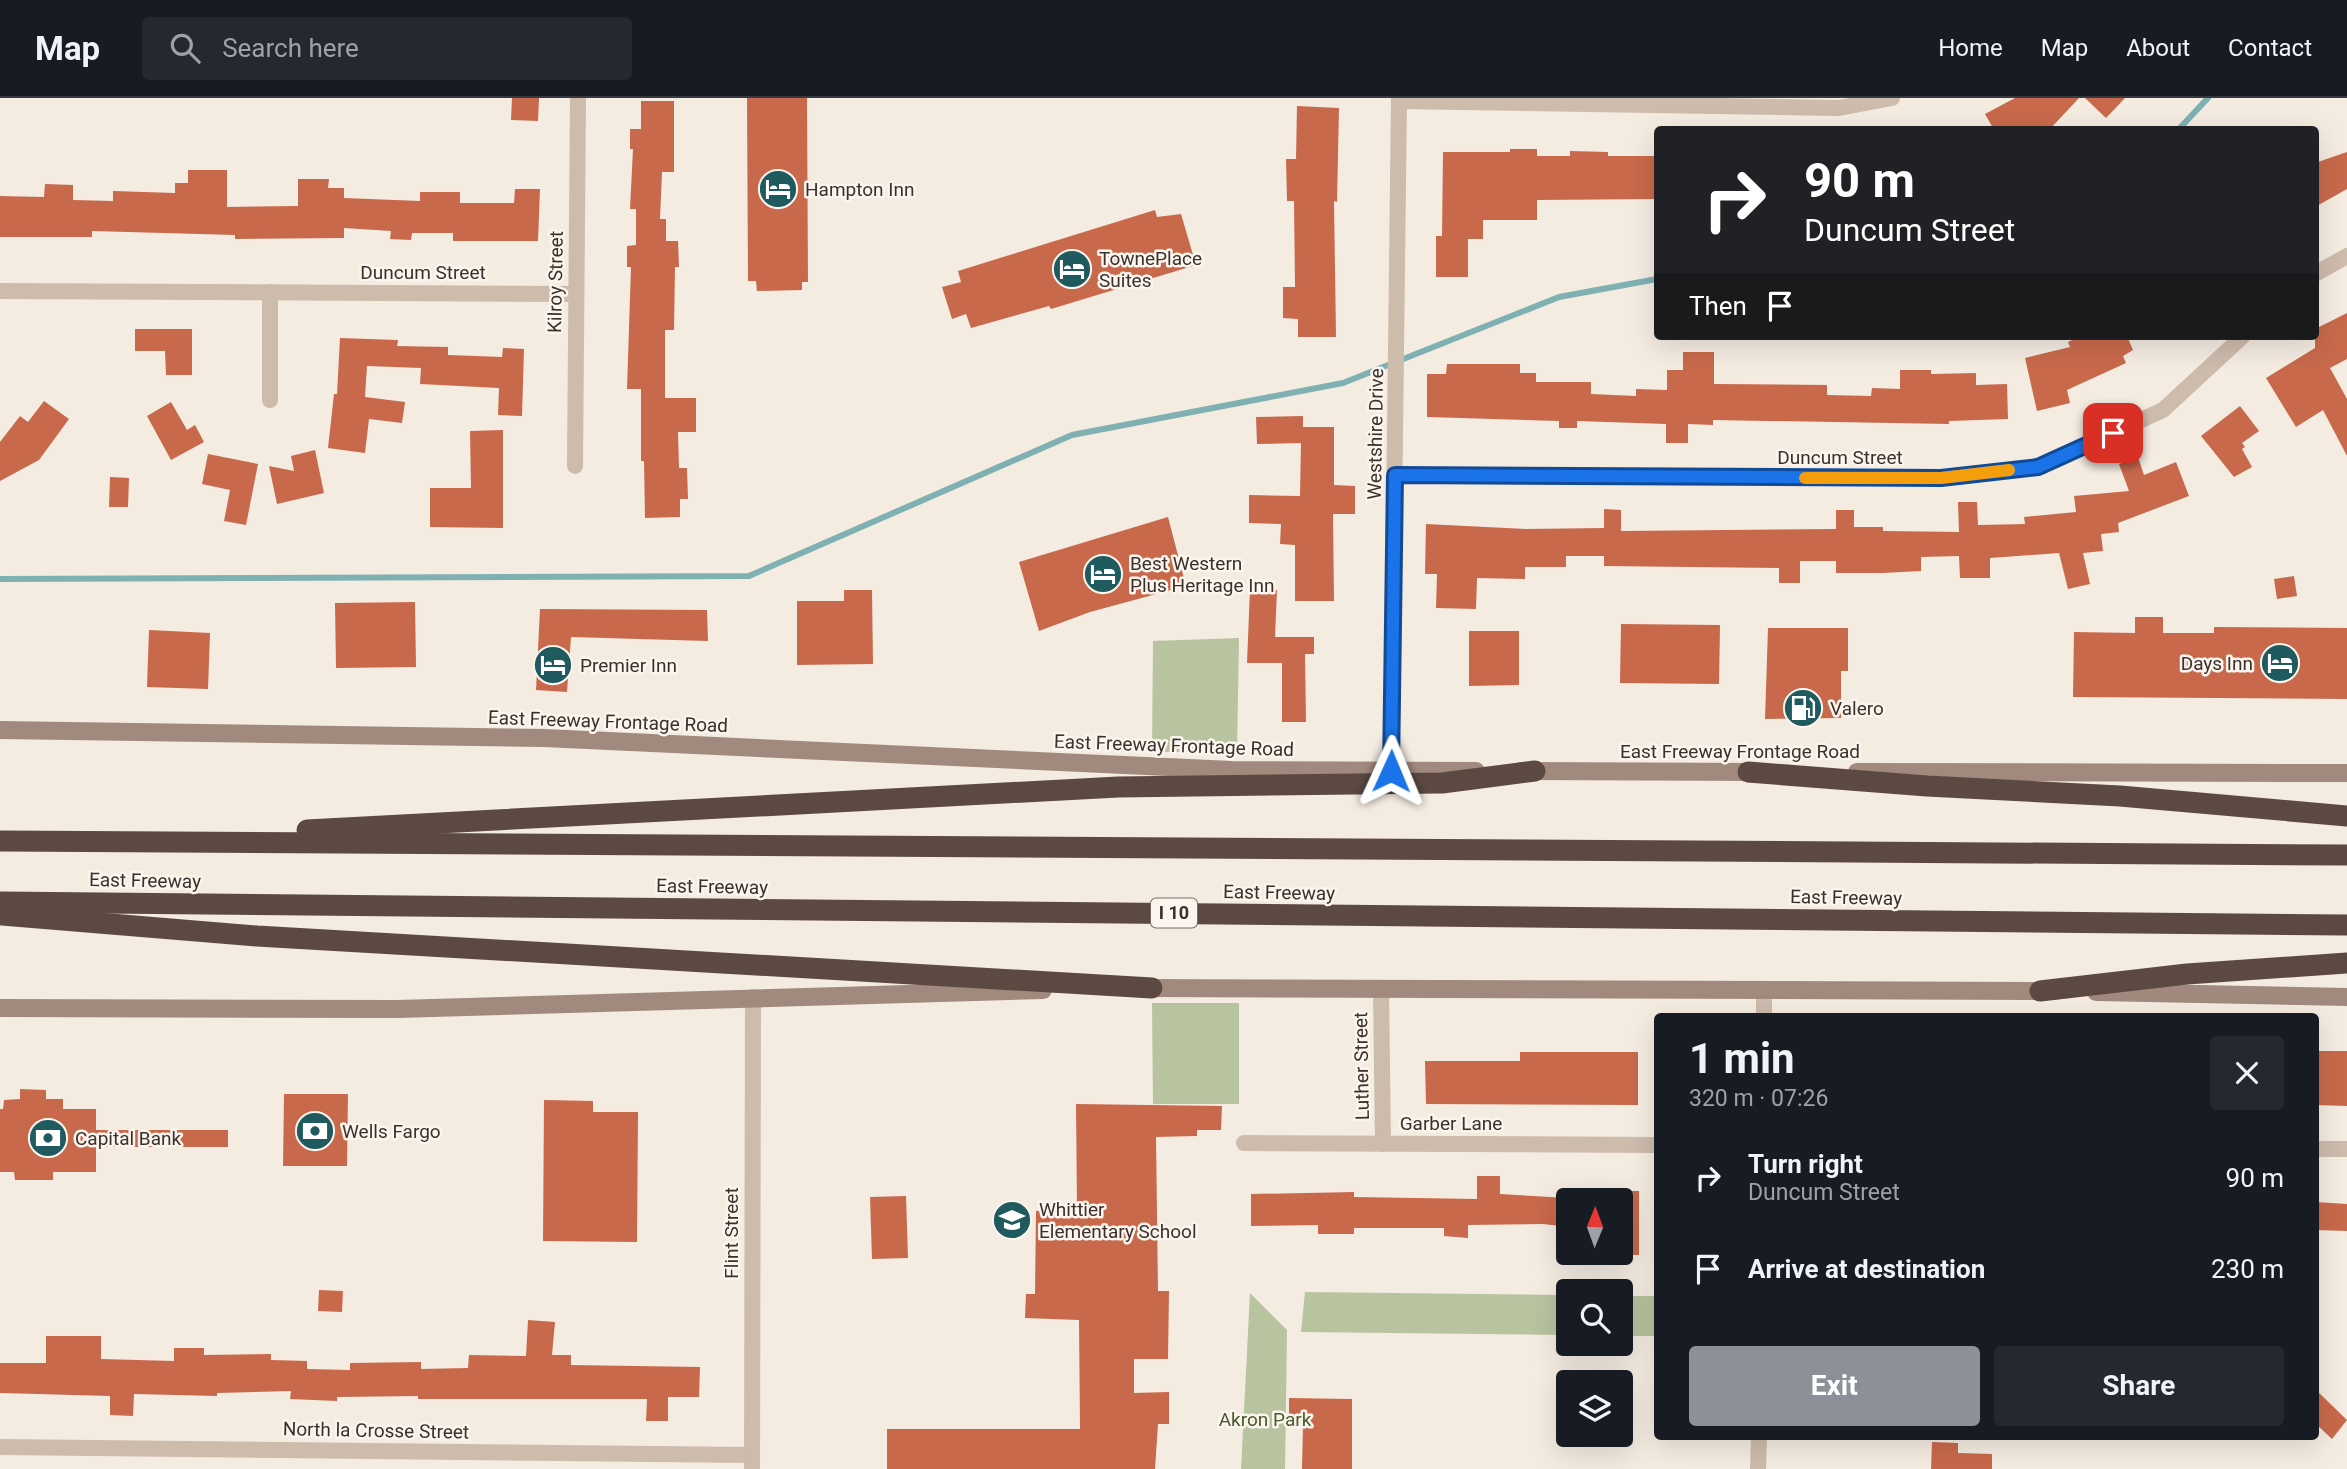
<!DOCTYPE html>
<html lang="en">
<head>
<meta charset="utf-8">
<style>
  body { margin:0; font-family:Roboto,sans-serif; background:#242831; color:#f1f3f6; height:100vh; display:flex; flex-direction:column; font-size:26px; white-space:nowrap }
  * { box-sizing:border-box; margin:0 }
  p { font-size:23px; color:#9ea1a6 }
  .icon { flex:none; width:38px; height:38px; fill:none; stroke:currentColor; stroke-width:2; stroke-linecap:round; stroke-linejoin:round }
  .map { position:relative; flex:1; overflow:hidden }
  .side { position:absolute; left:1654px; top:915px; width:665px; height:427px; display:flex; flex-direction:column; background:#171b24; border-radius:7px; box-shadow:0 7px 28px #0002 }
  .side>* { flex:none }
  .guide { position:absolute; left:1654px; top:28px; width:665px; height:214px; border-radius:7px; box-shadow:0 7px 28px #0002; background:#202124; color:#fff; overflow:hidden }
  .needle { width:46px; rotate:1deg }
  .controls { position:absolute; left:1556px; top:1090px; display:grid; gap:14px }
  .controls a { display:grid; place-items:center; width:77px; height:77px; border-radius:7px; background:#171b24; box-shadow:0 7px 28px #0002; font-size:35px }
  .pin { position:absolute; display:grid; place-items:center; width:60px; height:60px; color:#fff; margin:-30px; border-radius:14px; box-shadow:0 4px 10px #0006 }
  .me { position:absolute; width:77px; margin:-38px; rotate:1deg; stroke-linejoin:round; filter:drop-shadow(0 0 5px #0008) }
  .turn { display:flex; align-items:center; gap:24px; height:147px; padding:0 35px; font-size:32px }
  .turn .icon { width:91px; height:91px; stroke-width:2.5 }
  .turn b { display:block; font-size:49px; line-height:60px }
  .then { display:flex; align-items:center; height:66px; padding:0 35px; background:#0003; gap:14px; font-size:26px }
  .round { display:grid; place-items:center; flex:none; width:74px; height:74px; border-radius:7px; background:#242831 }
  .summary { display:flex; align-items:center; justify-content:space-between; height:119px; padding:0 35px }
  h1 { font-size:42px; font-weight:700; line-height:52px }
  .action { display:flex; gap:14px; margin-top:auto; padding:14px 35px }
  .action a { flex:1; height:80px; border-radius:7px; background:#8c9099; color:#fff; font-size:28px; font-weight:700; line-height:80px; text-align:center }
  .action a+a { background:#242831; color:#f1f3f6 }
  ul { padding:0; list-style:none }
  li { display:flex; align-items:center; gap:21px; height:91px; padding:0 35px }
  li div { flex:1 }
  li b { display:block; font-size:26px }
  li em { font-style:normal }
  header { display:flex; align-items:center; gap:42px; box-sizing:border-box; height:98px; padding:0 35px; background:#171b24; border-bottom:2px solid #363941 }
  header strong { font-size:33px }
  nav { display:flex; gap:38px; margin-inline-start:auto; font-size:24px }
  .search { width:490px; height:63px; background:#242831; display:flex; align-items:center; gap:18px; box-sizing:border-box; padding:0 24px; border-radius:7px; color:#9ea1a6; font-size:26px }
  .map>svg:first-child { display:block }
  .green { fill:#b8c4a0 }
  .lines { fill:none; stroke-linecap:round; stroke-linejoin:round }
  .stream { stroke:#7fb0b2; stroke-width:6 }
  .building { fill:#c8694b }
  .minor { stroke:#cdbbac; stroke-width:16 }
  .secondary { stroke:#a18a7d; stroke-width:18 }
  .motorway { stroke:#5c4a42; stroke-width:21 }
  .route-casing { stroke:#114b97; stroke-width:18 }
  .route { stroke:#1a73e8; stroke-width:12 }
  .slow { stroke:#f59e0b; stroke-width:12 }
  .labels { text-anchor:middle; stroke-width:5; stroke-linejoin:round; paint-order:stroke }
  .shield { fill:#fbf5ee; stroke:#756b66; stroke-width:2 }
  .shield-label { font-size:18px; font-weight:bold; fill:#3b302b }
  .poi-label { font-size:19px; fill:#3b302b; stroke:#fbf5ee; text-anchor:start }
  .street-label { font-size:19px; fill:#3b302b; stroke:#fbf5ee }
  .park-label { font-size:19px; fill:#4a5a2e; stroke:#fbf5ee }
</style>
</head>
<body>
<header>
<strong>Map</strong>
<div class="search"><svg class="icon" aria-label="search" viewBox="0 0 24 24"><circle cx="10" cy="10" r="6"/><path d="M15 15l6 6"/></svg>Search here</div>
<nav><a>Home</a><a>Map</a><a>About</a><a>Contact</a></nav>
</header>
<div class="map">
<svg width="2347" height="1371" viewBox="0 0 2347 1371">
  <rect width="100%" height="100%" fill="#f4ebe1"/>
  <g class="green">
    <path d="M1239,540L1237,654H1152L1153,543Z"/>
    <path d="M1152,905H1239V1006H1153Z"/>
    <path d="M1305,1194L1568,1197V1237L1301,1234Z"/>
    <path d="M1250,1195L1287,1232L1285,1371H1241Z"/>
    <path d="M1620,1198H1657V1238H1621Z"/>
  </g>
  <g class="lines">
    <g class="stream">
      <path d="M2178,32L2208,0"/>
      <path d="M0,481L749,478L1072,337L1343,285L1559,199L1657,181"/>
    </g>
  </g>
  <g class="building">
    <path d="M512,0H539L538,23L511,22Z"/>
    <path d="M747,0H807L808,184H802V192L757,193L756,183H748Z"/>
    <path d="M2015,0H2079L2049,32H1994L1985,16Z"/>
    <path d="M2085,0H2125L2106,20Z"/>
    <path d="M641,3H674V74H662L660,121H666V143H678L679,169H675L674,232H665V300H696V334H678L679,370H687L688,401H680V419L645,420L644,363H641V291H627L631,169H627V148L636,147V111H630L633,51H630V31H641Z"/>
    <path d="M1297,8L1339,10L1337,104L1334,103L1336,239H1298V221L1283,220V189H1295L1294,103H1287L1286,61H1296Z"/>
    <path d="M1510,51H1537V58H1570V53L1608,54V58H1657V101L1537,102V122H1483V141H1468V179H1436V138H1442L1443,54H1510Z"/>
    <path d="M2347,54V91L2315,109V65Z"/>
    <path d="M188,72H227V109L298,108V81H329L328,90H344V100L420,103V94H460V105H514L515,91H540L538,143H453V135H412L411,142L390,141L391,133L344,130V140L235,141V137L92,133V139H0V98L44,99L45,86L73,87V102L113,103V93L175,95V85H188Z"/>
    <path d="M1155,112L1157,119L1181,116L1196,167L1051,211L1049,208L971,230L966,216L952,221L942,189L961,184L958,173Z"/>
    <path d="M2347,215V261L2330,270L2347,301V358L2323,312L2296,329L2266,280L2315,250V231Z"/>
    <path d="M135,231H192V277H166L165,253H135Z"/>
    <path d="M2081,238H2127L2133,252L2123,258L2126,265L2067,292L2070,305L2037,313L2025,260L2070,249L2068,244Z"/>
    <path d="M340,240L398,242L397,248L448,249V257L502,259L503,250L524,251L522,318L498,317L499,290L420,286L421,270L367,268L365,299L405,304L402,325L369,321L365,355L328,350L334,296H337Z"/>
    <path d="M1683,254H1714V286L1827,287V297L1871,298L1872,290L1900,291V272H1931V276L1976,275V287L2007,286L2008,321L1949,323V326L1713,322V327L1688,326V345H1666V326L1577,323V330H1559V323L1427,319V276H1446L1447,266H1520V275H1536V284H1591V296L1636,298V291L1667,292V272H1683Z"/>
    <path d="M44,303L69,321L39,362L0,383V344L20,318L28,324Z"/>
    <path d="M171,304L187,332L195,327L204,344L171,362L147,318Z"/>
    <path d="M2240,308L2259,333L2242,345L2245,349L2242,351L2252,369L2234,379L2201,338Z"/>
    <path d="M1303,318V329H1334V387L1355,388V416H1333L1334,503H1295V447L1280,446L1281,426L1249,425V397L1300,398L1301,345L1257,346L1256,319Z"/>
    <path d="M503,332V430L430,429V390H471L470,333Z"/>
    <path d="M315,352L324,395L277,406L269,368L294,373L291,358Z"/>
    <path d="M208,356L258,366L246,427L224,423L230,392L202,386Z"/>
    <path d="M2138,359L2144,377L2176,364L2189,398L2118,425L2119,434L2101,436L2103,453L2083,455L2090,486L2068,491L2059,455L1990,460V480H1960L1959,458L1921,459V473L1882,475H1836V463H1800V485H1779V470L1604,468V458H1566V469H1525V481L1477,480L1476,511L1436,510L1437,476H1425L1426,426L1526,431L1604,430V411L1621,412V433L1836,431V412H1854V429H1883V433L1959,434L1958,404H1977L1978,427L2025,426L2024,419L2076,414L2074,398L2129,393L2119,366Z"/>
    <path d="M110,379L129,380L128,409H109Z"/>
    <path d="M1168,419L1186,488L1090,514L1039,533L1019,464Z"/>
    <path d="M2294,478L2297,498L2277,501L2274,481Z"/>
    <path d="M1250,491L1277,492L1275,539H1314V556H1305L1306,624H1282V565H1247Z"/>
    <path d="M844,492H872L873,566L797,567V503H844Z"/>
    <path d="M415,504L416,569L336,570L335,505Z"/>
    <path d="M540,511L707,512L708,543L571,539L567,594L536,592Z"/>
    <path d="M2135,519H2163V535H2214V529L2347,530V601L2073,599L2074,534L2135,535Z"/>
    <path d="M1621,526L1720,527L1719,586L1620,585Z"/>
    <path d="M1768,530H1848V573H1841V620L1765,621Z"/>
    <path d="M149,532L210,535L208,591L147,589Z"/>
    <path d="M1469,533H1519V587L1469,588Z"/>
    <path d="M2315,953H2347V1008L2315,1007Z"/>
    <path d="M1520,954H1638V1007L1426,1006L1425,963H1520Z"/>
    <path d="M20,991L46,992V1001H63V1011H96V1032H228V1049H96V1074H53V1082H15L14,1074H0V1011H3L4,1002L20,1001Z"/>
    <path d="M284,996H348L347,1068H283Z"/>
    <path d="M544,1002L593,1003V1014H638L637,1144L543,1143Z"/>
    <path d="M1076,1006L1222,1008L1221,1032H1197V1038L1156,1039L1158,1193H1169L1168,1261H1134V1295L1169,1294V1326H1158L1155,1371H887V1331H1080L1079,1222L1025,1220L1026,1196H1035L1036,1113L1077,1111Z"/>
    <path d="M1477,1078H1500V1096L1568,1100V1129L1543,1126L1468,1127V1140L1444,1138V1130H1354V1136H1318V1127L1251,1128V1096L1354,1094V1099L1477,1101Z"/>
    <rect x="1620" y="1093" width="19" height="64"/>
    <path d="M906,1098L908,1160L872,1161L870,1099Z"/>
    <path d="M2315,1104L2347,1106V1133L2315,1132Z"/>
    <path d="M319,1192L343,1193L342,1214L318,1213Z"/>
    <path d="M528,1222L555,1224L552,1257H571V1267L700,1269L699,1299H668V1323H646L647,1301H418V1298L337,1299V1303L290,1301L291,1293L217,1295V1298L134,1296L133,1318L110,1317V1298L0,1295V1265H46V1238H101V1261L174,1263V1250H204V1257L271,1256V1262L307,1263V1271L350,1272V1265L421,1264V1271L468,1270L469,1257L526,1258Z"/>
    <path d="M2315,1291L2347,1322L2332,1341L2315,1325Z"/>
    <path d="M1289,1300L1352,1301V1371H1302L1303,1327H1289Z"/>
    <path d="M1932,1344L1958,1345V1355L1992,1356V1371H1931Z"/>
  </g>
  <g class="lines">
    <g class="minor">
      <path d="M1399,3L1839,10L1892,0"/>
      <path d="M2315,176L2347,158"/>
      <path d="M0,193L576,196"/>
      <path d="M270,302V194"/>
      <path d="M575,368L578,0"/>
      <path d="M1395,377L1941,380L2038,369L2163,312L2243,238"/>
      <path d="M1391,673L1399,0"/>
      <path d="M1381,891L1383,1046"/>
      <path d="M1764,892V919"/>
      <path d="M1244,1045L1657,1047"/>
      <path d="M2315,1051H2347"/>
      <path d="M0,1349L751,1357"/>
      <path d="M752,1371L753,899"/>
      <path d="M1758,1371L1759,1339"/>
    </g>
    <g class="secondary">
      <path d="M0,632L544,640L1232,672L1476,673"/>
      <path d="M1521,673L1759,674"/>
      <path d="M1857,674L2347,675"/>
      <path d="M1141,890L2054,893"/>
      <path d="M2096,894L2347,899"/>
      <path d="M0,910L398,911L1043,892"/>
    </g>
    <g class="motorway">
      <path d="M1748,674L1927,688L2120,698L2347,718"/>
      <path d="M307,732L1118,689L1442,685L1535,673"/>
      <path d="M0,743L2347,757"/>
      <path d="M0,804L2347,827"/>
      <path d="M2,817L257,838L1152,890"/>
      <path d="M2040,893L2187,876L2347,865"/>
    </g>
  </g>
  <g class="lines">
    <g class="route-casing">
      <path id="route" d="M1391,673L1395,377L1941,380L2038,369L2113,335"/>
    </g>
    <use href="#route" class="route"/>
    <path class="slow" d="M1805,380H1941L2009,372"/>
  </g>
  <defs>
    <g id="hotel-disc" transform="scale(2.0125)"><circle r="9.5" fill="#1f5a5e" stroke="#fbf5ee"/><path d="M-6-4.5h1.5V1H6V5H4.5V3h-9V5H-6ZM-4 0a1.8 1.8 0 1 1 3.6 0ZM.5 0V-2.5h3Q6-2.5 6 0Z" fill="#fff"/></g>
    <g id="fuel-disc" transform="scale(2.0125)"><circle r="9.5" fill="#1f5a5e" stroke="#fbf5ee"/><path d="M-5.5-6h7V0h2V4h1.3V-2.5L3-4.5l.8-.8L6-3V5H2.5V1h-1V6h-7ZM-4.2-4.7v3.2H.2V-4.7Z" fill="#fff"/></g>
    <g id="bank-disc" transform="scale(2.0125)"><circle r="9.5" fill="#1f5a5e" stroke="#fbf5ee"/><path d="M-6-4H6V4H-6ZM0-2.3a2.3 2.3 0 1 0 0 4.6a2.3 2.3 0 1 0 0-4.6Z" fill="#fff"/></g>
    <g id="school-disc" transform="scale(2.0125)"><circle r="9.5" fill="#1f5a5e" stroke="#fbf5ee"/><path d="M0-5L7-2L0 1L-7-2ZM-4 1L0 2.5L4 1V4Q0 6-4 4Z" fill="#fff"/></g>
  </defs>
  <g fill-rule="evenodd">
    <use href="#hotel-disc" x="778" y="91"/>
    <use href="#hotel-disc" x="1072" y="171"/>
    <use href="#hotel-disc" x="1103" y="476"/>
    <use href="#hotel-disc" x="2280" y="565"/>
    <use href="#hotel-disc" x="553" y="567"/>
    <use href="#fuel-disc" x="1803" y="610"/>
    <use href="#bank-disc" x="315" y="1033"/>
    <use href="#bank-disc" x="48" y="1040"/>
    <use href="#school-disc" x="1012" y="1122"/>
  </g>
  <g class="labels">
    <rect class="shield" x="1151" y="800.5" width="46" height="29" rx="5"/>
    <g class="shield-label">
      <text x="1174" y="821">I 10</text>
    </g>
    <g class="poi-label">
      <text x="805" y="98">Hampton Inn</text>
      <text x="1099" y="167">TownePlace<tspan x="1099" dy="22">Suites</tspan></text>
      <text x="1130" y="472">Best Western<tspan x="1130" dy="22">Plus Heritage Inn</tspan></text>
      <text x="2253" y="572" text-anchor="end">Days Inn</text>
      <text x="580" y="574">Premier Inn</text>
      <text x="1830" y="617">Valero</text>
      <text x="342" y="1040">Wells Fargo</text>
      <text x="75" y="1047">Capital Bank</text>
      <text x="1039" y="1118">Whittier<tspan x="1039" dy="22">Elementary School</tspan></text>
    </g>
    <g class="street-label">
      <text x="423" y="181">Duncum Street</text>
      <text transform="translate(555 184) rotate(-89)" y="7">Kilroy Street</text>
      <text transform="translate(1375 336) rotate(-89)" y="7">Westshire Drive</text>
      <text x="1840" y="366">Duncum Street</text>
      <text transform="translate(608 623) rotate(2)" y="7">East Freeway Frontage Road</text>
      <text transform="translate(1174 647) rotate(2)" y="7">East Freeway Frontage Road</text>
      <text x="1740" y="660">East Freeway Frontage Road</text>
      <text transform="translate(145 782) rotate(1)" y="7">East Freeway</text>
      <text transform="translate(712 788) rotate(1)" y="7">East Freeway</text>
      <text transform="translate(1279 794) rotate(1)" y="7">East Freeway</text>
      <text transform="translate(1846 799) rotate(1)" y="7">East Freeway</text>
      <text transform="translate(1361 968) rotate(-91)" y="7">Luther Street</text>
      <text x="1451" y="1032">Garber Lane</text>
      <text transform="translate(731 1135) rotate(-90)" y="7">Flint Street</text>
      <text transform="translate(376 1332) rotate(1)" y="7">North la Crosse Street</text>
    </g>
    <g class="park-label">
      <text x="1265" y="1328">Akron Park</text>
    </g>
  </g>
</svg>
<div class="controls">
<a><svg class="needle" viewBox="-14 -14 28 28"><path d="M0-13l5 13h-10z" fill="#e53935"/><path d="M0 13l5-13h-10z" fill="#9ea1a6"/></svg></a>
<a><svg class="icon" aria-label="search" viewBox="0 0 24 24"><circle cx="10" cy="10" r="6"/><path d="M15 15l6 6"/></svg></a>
<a><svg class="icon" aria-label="layers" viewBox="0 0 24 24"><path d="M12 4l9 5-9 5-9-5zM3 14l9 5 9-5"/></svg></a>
</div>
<div class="pin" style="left:2113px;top:335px;background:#d93025"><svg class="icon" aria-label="arrive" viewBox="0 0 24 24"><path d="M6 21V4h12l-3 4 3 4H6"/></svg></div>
<svg class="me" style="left:1391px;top:673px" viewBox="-20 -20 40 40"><path d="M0-17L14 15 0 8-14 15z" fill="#1a73e8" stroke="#fff" stroke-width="4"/></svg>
<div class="guide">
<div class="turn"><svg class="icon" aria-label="right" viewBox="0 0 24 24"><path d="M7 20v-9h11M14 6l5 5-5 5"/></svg><div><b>90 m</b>Duncum Street</div></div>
<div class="then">Then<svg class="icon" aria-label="arrive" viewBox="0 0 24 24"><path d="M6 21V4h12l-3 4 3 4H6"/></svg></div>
</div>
<section class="side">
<div class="summary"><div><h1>1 min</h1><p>320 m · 07:26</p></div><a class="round"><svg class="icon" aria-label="close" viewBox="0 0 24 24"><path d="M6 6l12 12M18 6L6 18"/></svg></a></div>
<ul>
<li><svg class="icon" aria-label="right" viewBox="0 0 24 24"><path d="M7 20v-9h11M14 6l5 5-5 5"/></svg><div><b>Turn right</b><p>Duncum Street</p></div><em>90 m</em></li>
<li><svg class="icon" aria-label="arrive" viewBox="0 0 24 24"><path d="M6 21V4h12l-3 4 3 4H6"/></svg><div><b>Arrive at destination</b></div><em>230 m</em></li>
</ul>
<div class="action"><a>Exit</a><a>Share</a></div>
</section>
</div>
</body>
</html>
